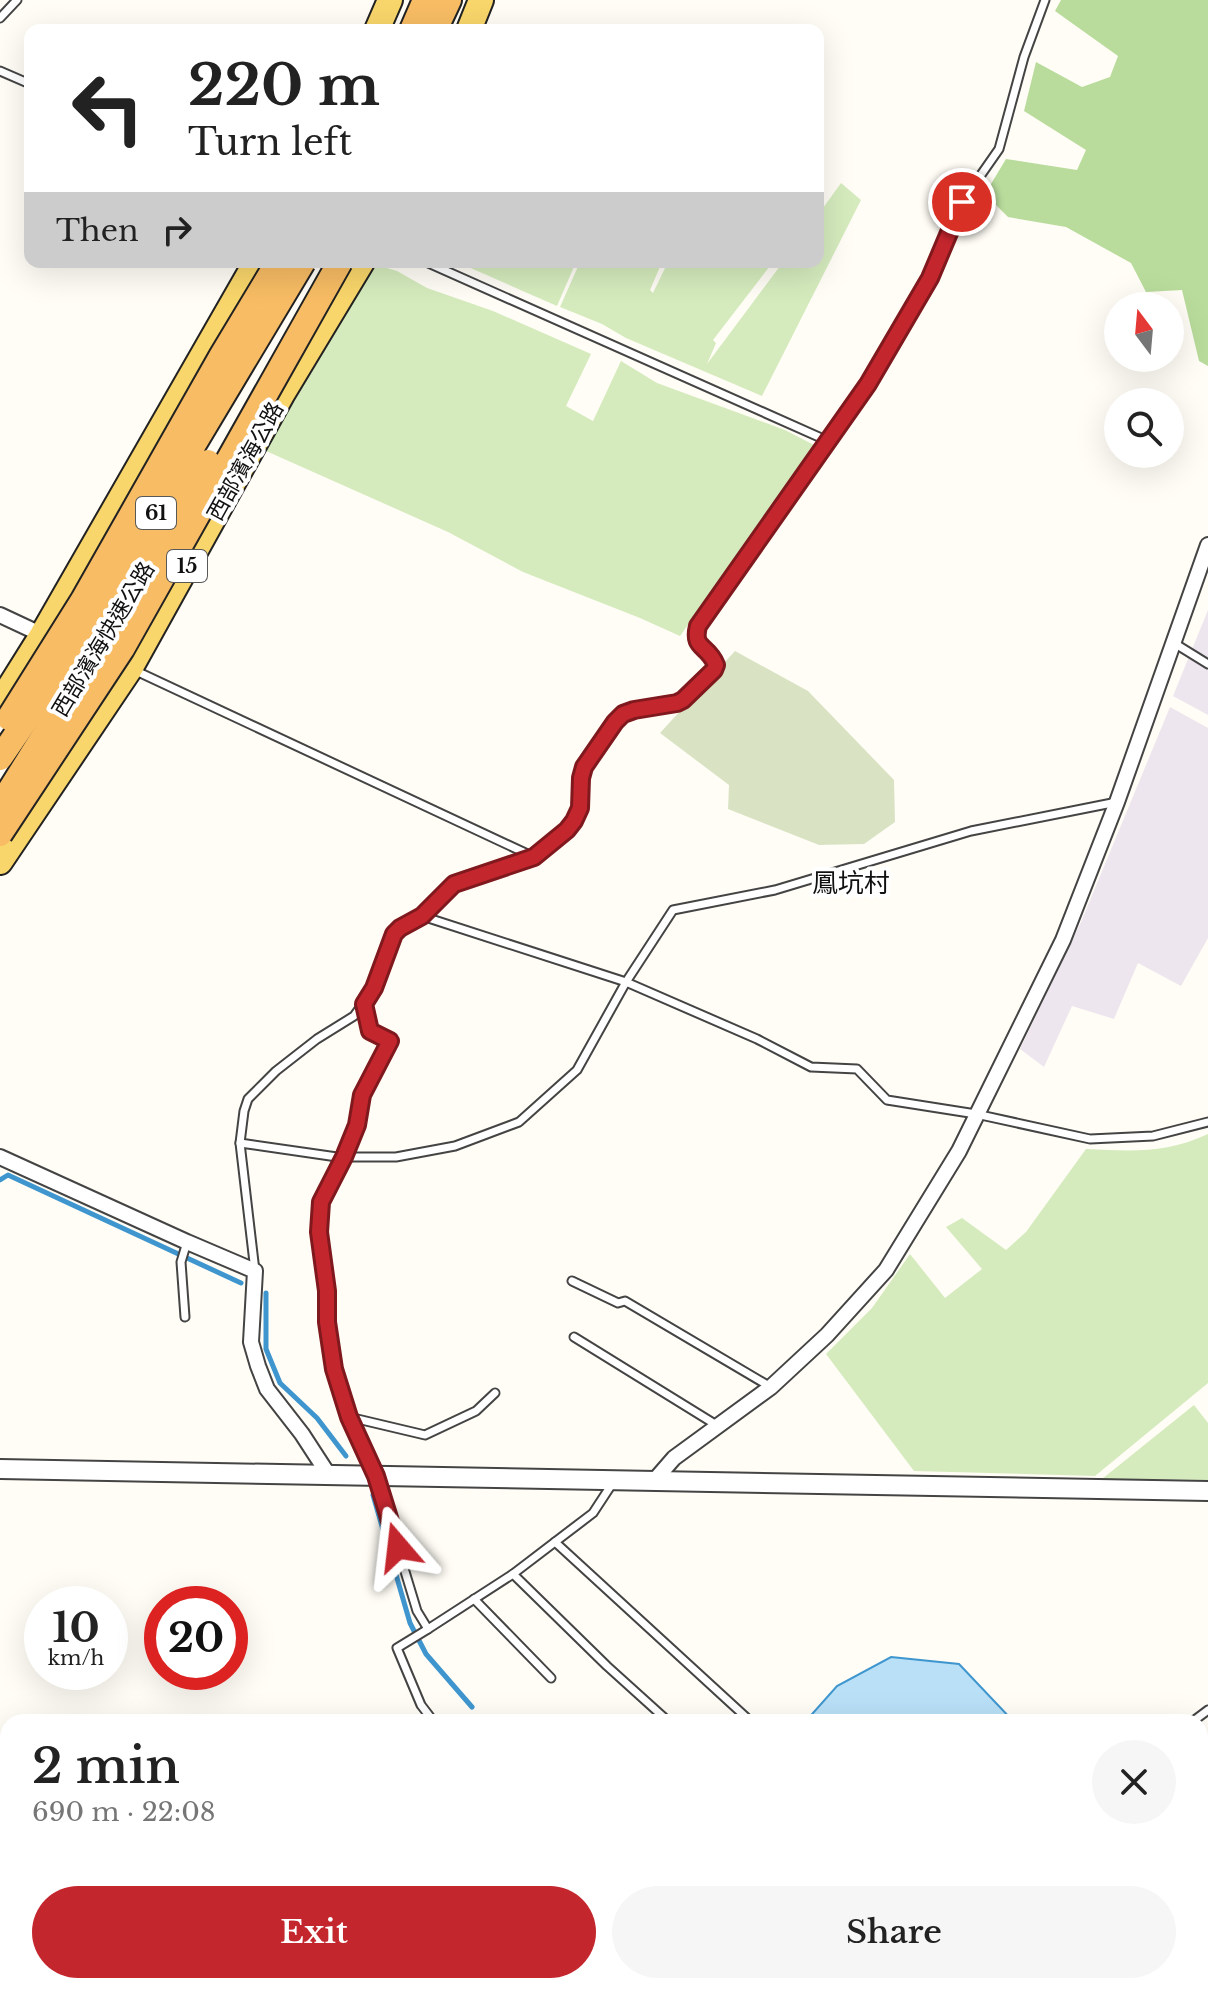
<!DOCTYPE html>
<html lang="en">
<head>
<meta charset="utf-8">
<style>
  body { margin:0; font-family:"Libre Baskerville","Noto Sans TC",serif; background:#f6f6f6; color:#222; height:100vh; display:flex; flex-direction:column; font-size:30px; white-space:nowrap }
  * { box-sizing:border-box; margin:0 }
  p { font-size:26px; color:#767676 }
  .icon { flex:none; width:44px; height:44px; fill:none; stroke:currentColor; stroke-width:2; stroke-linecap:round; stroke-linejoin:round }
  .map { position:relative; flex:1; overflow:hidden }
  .drawer { position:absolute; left:0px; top:1714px; width:1208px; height:280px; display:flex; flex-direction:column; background:#fff; border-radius:24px 24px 0 0; box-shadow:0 8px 32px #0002 }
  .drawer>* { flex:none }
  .top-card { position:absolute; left:24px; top:24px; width:800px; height:244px; border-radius:16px; box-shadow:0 8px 32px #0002; background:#fff; color:#222; overflow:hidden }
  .needle { width:52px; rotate:344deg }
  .controls { position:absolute; left:1104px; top:292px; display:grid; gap:16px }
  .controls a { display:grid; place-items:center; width:80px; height:80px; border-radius:50%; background:#fff; box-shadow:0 8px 32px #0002; font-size:40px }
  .speed { position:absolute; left:24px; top:1586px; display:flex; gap:16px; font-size:40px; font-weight:700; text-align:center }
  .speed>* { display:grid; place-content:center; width:104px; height:104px; border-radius:50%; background:#fff; box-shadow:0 8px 32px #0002; line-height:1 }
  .speed small { font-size:20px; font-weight:400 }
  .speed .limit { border:12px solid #d22; background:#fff; color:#111 }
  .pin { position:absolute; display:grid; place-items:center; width:68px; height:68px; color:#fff; margin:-34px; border:4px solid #fff; border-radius:50%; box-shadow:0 2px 8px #0007 }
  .me { position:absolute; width:88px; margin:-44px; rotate:343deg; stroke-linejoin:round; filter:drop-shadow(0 0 6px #0008) }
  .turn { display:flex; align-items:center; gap:28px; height:168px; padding:0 32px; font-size:36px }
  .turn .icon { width:104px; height:104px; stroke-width:2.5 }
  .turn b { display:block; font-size:56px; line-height:68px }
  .then { display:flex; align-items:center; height:76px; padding:0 32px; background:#0003; gap:16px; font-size:30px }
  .round { display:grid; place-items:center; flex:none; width:84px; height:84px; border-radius:42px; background:#f6f6f6 }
  .headline { display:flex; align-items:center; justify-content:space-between; height:136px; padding:0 32px }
  h1 { font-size:48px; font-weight:600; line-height:60px }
  .cta { display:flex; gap:16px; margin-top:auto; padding:16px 32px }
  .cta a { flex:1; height:92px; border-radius:48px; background:#c4262e; color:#fff; font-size:32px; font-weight:600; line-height:92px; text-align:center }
  .cta a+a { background:#f6f6f6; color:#222 }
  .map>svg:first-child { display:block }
  .industrial { fill:#eee6ef }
  .green { fill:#d5ebbd }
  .forest { fill:#b9dc9c }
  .cemetery { fill:#d9e3c4 }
  .water { fill:#b9e0f7; stroke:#3f96cf; stroke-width:2 }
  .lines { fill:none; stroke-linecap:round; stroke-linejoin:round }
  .stream { stroke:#3f96cf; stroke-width:5 }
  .service-casing { stroke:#444; stroke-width:11 }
  .minor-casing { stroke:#444; stroke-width:18 }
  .tertiary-casing { stroke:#444; stroke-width:22 }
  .primary-casing { stroke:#222; stroke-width:28 }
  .trunk-casing { stroke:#222; stroke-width:28 }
  .path { stroke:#333; stroke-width:3; stroke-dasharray:8 4; stroke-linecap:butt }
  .service { stroke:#fff; stroke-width:7 }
  .minor { stroke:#fff; stroke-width:14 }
  .tertiary { stroke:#fff; stroke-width:18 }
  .primary { stroke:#f9d66b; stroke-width:24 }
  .trunk { stroke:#f7bc64; stroke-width:24 }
  .trunk-bridge-casing { stroke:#222; stroke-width:28; stroke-linecap:butt }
  .trunk-bridge { stroke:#f7bc64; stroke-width:24 }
  .route-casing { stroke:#7f191e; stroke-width:20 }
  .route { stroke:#c4262e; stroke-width:14 }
  .labels { text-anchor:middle; stroke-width:8; stroke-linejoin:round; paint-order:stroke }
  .shield { fill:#fff; stroke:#585858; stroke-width:2 }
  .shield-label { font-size:20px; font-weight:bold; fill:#111 }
  .street-label { font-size:22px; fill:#111; stroke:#fff }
  .quarter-label { font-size:26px; fill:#111; stroke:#fff }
</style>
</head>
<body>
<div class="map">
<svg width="1208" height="1994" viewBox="0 0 1208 1994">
  <rect width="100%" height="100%" fill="#fffdf5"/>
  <g class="industrial">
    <path d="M1208,610V715L1173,696Z"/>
    <path d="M1170,707L1208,728V938L1181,986L1138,963L1114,1019L1072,1006L1044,1067L1020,1049L1081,922Z"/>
  </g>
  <g class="green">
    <path d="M841,183L861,200L762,396L626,338L602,324L560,307L580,262H662L650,290L653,293L668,262H773L713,340L716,343L707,364L783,262H818V215Z"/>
    <path d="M367,262L397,271L427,288L493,311L591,354L566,406L593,421L621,361L657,383L785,430L816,446L680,636L640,618L523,572L448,532L266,451Z"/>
    <path d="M457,262H576L557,306Z"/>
    <path d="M1208,1134V1383L1095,1476L914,1471L826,1354L872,1308L910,1254L945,1298L982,1269L946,1227L962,1218L1006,1250L1026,1232L1086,1149C1132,1151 1165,1154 1208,1134Z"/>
    <path d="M1194,1405L1208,1423V1480L1102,1479Z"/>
  </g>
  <g class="forest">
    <path d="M1061,0H1208V366L1199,361L1182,290L1146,292L1131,263L1066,227L1008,217L985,194L1006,159L1077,170L1086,150L1024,111L1036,62L1082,87L1110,77L1118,56L1055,11Z"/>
    <path d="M384,1986H623L630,1994H385Z"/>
  </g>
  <path class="cemetery" d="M735,651L808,691L894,780L895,822L864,844L819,845L728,809L729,785L660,733Z"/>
  <g class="water">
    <path d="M891,1657L959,1664L1014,1722H805L837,1686Z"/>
    <path d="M1200,1971L1208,1981V1994H676L671,1986H1200Z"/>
  </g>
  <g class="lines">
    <g class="stream">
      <path d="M0,1180L8,1175L241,1283"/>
      <path d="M266,1293V1349L280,1383L317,1418L346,1456"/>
      <path d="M373,1495L410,1623L426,1654L472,1707"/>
    </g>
    <g class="service-casing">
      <g id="service">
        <path d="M0,18L17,0"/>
        <path d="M0,71L30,84"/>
        <path d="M426,262L828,441"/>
        <path d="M1174,643L1208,664"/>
        <path d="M134,670L534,857"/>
        <path d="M422,916L626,982L757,1039L811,1067L857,1069L887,1100L976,1114L1090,1139L1153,1136L1208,1122"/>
        <path d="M364,1004L370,1031L390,1041L362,1095L357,1125L344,1157L321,1202L319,1232L327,1291V1322L334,1369L349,1417L376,1476L417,1611L428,1629L513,1574L593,1513L612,1484"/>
        <path d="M240,1143L337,1157H396L455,1146L519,1122L577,1070L626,982L673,910L775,890L971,831L1117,802"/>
        <path d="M255,1271L240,1143L244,1111L248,1099L276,1071L317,1039L354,1016L374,988L394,934L400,928L422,916L454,884L534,857L567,830L574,821L580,808L581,778L584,767L615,722L623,714L634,710L677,703L683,700L714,670L716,665C708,645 693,650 698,626L868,384L930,278L962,202L999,149L1024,57L1045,0"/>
        <path d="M572,1281L618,1303L625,1301L769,1386"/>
        <path d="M185,1317L181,1262L187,1242"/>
        <path d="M574,1337L718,1426"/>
        <path d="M349,1417L425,1435L476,1411L495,1393"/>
        <path d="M555,1542L748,1719"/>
        <path d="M513,1574L607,1666L669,1722"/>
        <path d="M474,1599L551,1678"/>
        <path d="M428,1629L397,1648L421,1705L434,1722"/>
        <path d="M1192,1722L1208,1710"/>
      </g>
    </g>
    <g class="minor-casing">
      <g id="minor">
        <path d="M0,615L47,637"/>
        <path d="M0,1157L187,1242L255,1271L251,1342L258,1366L267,1389L302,1434L328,1474"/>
        <path d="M654,1481L674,1458L771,1387L827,1335L886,1270L959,1151L1063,940L1117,802L1208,545"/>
      </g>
    </g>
    <g class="tertiary-casing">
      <path id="tertiary" d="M0,1469L1208,1491"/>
    </g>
    <g class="primary-casing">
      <g id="primary">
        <path d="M377,30L390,0"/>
        <path d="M469,30L481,0"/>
        <path d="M0,702L42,635L256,262"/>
        <path d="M0,862L130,669L283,393L362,262"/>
      </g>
    </g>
    <g class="trunk-casing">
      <g id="trunk">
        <path d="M412,30L425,0"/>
        <path d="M435,30L449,0"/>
      </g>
    </g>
    <path class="path" d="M0,1855L8,1857"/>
    <use href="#service" class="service"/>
    <use href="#minor" class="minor"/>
    <use href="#tertiary" class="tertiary"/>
    <use href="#primary" class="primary"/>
    <use href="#trunk" class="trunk"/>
    <g class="trunk-bridge-casing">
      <g id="trunk-bridge">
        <path d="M9,718L83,600L222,355L278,262"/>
        <path d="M0,758L104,606L194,444L303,262"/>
        <path d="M0,806L109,631L208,462"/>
        <path d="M0,834L122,649L340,262"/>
      </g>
    </g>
    <use href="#trunk-bridge" class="trunk-bridge"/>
  </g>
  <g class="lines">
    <g class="route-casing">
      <path id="route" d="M398,1547L376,1476L349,1417L334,1369L327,1322V1291L319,1232L321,1202L344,1157L357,1125L362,1095L390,1041L370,1031L364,1004L374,988L394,934L400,928L422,916L454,884L534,857L567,830L574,821L580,808L581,778L584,767L615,722L623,714L634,710L677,703L683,700L714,670L716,665C708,644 692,650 698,626L868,384L930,278L962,202"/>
    </g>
    <use href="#route" class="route"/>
  </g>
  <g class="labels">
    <g class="shield">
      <rect x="136" y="497" width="40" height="32" rx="6"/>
      <rect x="167" y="550" width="40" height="32" rx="6"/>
    </g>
    <g class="shield-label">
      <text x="156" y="520">61</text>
      <text x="187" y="573">15</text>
    </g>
    <g class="street-label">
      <text transform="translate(245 461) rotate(-61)" y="8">西部濱海公路</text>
      <text transform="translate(103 639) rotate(-59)" y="8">西部濱海快速公路</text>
    </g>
    <g class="quarter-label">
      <text x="851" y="892">鳳坑村</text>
    </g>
  </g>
</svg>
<div class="controls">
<a><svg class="needle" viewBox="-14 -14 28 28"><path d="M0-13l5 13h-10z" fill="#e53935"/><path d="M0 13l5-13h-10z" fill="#767676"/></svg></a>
<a><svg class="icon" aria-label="search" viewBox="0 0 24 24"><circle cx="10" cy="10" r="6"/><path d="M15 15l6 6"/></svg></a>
</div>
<div class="speed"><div>10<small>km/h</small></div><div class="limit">20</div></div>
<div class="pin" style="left:962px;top:202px;background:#d93025"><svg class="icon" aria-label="arrive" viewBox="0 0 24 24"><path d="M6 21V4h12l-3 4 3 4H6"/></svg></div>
<svg class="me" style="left:398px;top:1547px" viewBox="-20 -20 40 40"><path d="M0-17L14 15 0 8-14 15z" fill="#c4262e" stroke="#fff" stroke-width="4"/></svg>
<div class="top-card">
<div class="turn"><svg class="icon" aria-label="left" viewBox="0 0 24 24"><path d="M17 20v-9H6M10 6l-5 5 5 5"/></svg><div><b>220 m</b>Turn left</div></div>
<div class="then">Then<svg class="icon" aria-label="right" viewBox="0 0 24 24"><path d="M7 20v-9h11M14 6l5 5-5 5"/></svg></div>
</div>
<section class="drawer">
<div class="headline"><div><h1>2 min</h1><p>690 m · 22:08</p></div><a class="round"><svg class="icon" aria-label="close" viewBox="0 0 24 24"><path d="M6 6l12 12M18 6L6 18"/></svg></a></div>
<div class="cta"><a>Exit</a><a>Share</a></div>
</section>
</div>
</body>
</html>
